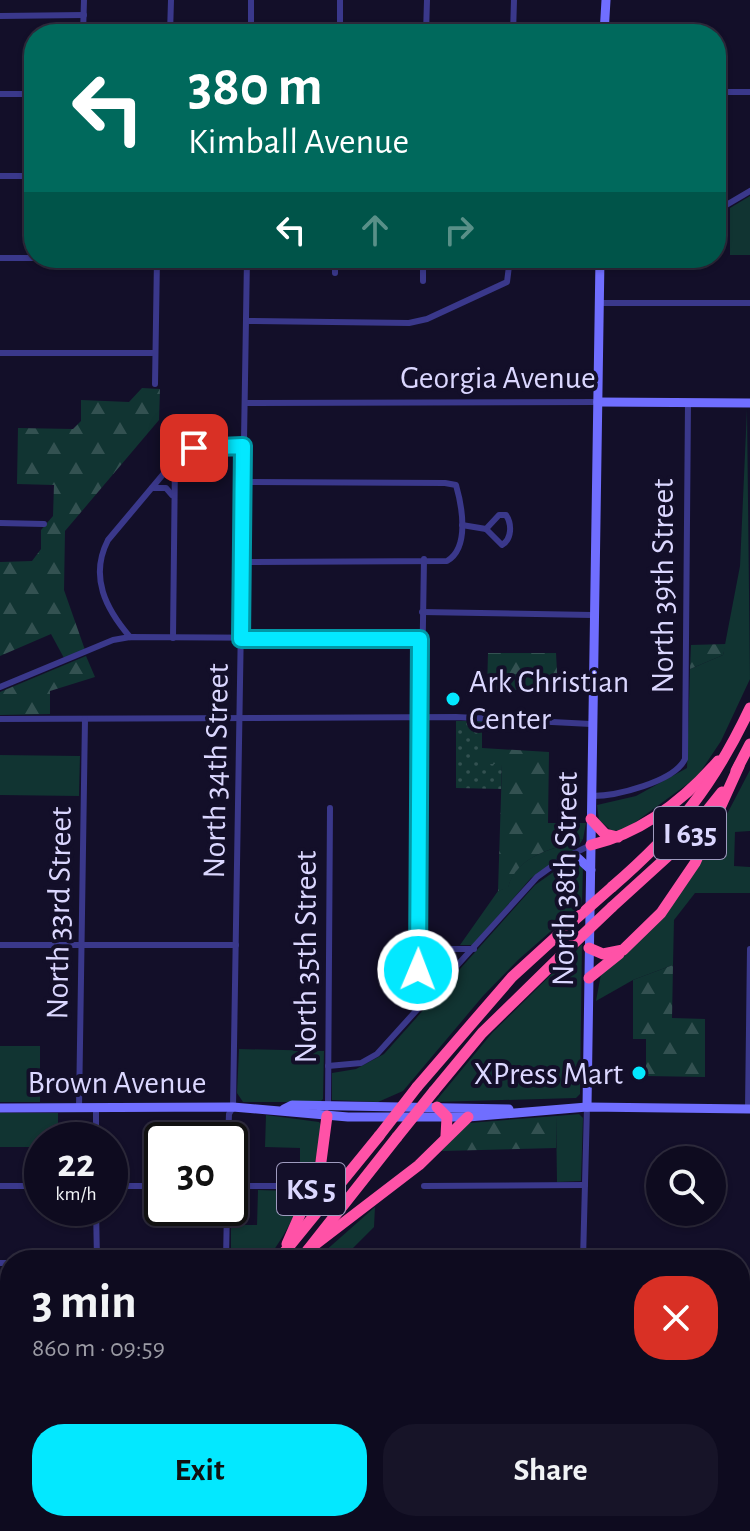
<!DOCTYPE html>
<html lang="en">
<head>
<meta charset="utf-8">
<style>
  body { margin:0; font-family:"Alegreya Sans",sans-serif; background:#171428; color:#f1f3f6; height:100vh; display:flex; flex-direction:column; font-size:30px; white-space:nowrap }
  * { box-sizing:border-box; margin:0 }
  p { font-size:26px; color:#9b9ba4 }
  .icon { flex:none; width:44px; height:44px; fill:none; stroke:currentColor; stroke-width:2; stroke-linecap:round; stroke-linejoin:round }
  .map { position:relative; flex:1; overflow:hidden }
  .panel { position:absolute; left:0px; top:1250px; width:750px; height:282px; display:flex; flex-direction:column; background:#0e0b1f; border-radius:32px 32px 0 0; box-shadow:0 2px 6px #0004,0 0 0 2px #2e2b3d }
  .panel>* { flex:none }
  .top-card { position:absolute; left:24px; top:24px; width:702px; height:244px; border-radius:32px; box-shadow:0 2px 6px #0004,0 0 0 2px #2e2b3d; background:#00695c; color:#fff; overflow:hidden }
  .fabs { position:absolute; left:646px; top:1146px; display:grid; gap:16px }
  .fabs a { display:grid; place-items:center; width:80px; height:80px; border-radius:50%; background:#0e0b1f; box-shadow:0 2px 6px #0004,0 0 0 2px #2e2b3d; font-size:40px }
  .speed { position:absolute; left:24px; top:1122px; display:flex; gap:16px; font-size:40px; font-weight:700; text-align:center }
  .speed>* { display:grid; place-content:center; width:104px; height:104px; border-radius:50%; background:#0e0b1f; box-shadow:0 2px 6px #0004,0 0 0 2px #2e2b3d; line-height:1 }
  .speed small { font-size:20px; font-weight:400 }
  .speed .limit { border:4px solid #111; border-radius:12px; background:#fff; color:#111 }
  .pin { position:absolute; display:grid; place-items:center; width:68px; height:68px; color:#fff; margin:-34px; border-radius:16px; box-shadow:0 4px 12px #0006 }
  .me { position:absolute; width:88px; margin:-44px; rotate:1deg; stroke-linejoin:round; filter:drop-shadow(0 0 6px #0008) }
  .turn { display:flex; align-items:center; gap:28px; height:168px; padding:0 32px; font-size:36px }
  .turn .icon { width:104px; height:104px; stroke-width:2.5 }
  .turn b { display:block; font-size:56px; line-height:68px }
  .lanes { display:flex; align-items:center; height:76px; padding:0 32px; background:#0003; justify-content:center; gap:40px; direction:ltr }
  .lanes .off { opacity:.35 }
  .round { display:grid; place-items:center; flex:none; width:84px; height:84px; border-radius:32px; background:#171428 }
  .summary { display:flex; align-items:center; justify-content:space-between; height:136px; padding:0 32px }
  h1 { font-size:48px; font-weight:600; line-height:60px }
  .action { display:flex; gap:16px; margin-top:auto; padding:16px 32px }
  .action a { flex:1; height:92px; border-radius:32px; background:#03e8ff; color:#111; font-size:32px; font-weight:600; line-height:92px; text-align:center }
  .action a+a { background:#171428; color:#f1f3f6 }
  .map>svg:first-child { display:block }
  .grass { fill:#113432 }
  .forest { fill:url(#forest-firs) }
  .park { fill:url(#park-tufts) }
  .garden { fill:url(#garden-dots) }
  .water { fill:url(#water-ripples) }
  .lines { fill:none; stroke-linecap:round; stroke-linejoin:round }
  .street { stroke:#3a388b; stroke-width:6 }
  .secondary { stroke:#706eff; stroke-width:9 }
  .highway { stroke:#ff52a7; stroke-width:11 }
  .highway-bridge { stroke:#ff52a7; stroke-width:11 }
  .route-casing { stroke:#0297a6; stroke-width:20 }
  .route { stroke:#03e8ff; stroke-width:14 }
  .poi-dot { fill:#03e8ff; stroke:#130f29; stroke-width:3 }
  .labels { text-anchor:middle; stroke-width:8; stroke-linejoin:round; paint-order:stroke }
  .shield { fill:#130f29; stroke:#9f9bbf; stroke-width:2 }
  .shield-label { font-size:30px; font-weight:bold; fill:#dbd7ff }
  .street-label { font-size:32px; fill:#dbd7ff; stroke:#130f29 }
  .poi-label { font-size:32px; fill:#dbd7ff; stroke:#130f29; text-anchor:start }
</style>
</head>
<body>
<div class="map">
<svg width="750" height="1531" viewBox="0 0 750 1531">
  <defs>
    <pattern id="forest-firs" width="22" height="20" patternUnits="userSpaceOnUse" patternTransform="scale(2)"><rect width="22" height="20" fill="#113432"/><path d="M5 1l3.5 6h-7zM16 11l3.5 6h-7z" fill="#335151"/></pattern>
    <pattern id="park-tufts" width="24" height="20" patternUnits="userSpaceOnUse" patternTransform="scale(2)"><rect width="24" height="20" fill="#113432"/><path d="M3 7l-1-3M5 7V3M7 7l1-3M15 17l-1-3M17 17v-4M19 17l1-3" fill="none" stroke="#335151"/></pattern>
    <pattern id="garden-dots" width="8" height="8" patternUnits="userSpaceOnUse" patternTransform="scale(2)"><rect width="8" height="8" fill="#113432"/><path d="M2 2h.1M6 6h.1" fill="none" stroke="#335151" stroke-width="1.8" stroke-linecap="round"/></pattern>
    <pattern id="water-ripples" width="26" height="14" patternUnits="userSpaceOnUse" patternTransform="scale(2)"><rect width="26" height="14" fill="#0a234d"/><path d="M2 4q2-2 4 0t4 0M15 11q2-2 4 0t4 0" fill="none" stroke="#2d4268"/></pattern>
  </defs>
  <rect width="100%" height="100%" fill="#130f29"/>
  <g class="grass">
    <path d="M750,196V255H730V208Z"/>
    <path d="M747,409L750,679L721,741L697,777L626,829L612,831L599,820L597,805L636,796L687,768L690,669L723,655L740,566Z"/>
    <path d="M0,755L80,756L79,796L0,795Z"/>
    <path d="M750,770V831L735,832L734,866L750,867V893H695L674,920L673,965L633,980L596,1001L601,974C678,914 706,854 750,770Z"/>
    <path d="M583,839L576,850L531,878L473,945H460L498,891L508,887C517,854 554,849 583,839Z"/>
    <path d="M569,861L583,867L582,904L518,960L483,996L403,1091L378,1102L332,1100V1073L356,1069L384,1054L535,885Z"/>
    <path d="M582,944L580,1094L576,1098L435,1102L492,1033Z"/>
    <path d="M443,953L451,959L450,970L415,1009V995L421,993V957L426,953Z"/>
    <rect x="0" y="1046" width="40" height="56"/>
    <path d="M239,1049L324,1051L323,1099L320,1102H243L237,1093Z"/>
    <path d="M0,1113H58V1140H42V1147H0Z"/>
    <path d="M579,1114L583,1118L581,1181L557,1182L556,1116Z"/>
    <path d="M266,1115L319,1122L323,1128C313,1178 297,1219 267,1260H231V1225H257L258,1190L291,1191L293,1184L300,1183V1148L265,1147Z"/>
    <path d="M375,1207L374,1227L353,1248L352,1260H315Z"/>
  </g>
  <g class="forest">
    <rect x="716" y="97" width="11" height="46"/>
    <path d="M142,388L160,389L159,420L65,531L64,590L85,650L64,658L51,634L0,656V562L32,561L41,549V530L53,516L54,485L17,484L18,428L73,429L81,421V400L129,402Z"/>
    <path d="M726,644L723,655L690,669L691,645Z"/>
    <path d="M488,653H556L558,690H487Z"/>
    <path d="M86,656L95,677L50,691V714L0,715V692Z"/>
    <path d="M482,748L549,752L548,823H586L583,839C554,849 517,854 508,888L498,891L502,765L482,764Z"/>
    <path d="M673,965L672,1018L705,1019V1077L646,1076V1039H633V980Z"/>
    <path d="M556,1116V1148L441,1151L469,1123Z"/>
    <path d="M0,1330L10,1338V1411L0,1418Z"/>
  </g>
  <path class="park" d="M10,1504V1522H216V1531H0V1507Z"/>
  <path class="garden" d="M456,721H482V764H502L501,789L456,788Z"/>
  <path class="water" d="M740,1280L750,1285V1358L740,1309Z"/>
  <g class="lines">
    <g class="street">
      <path d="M0,16L84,15"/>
      <path d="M83,34L84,0"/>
      <path d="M170,34L171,0"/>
      <path d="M251,34V0"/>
      <path d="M340,34V0"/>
      <path d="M426,34L427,0"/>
      <path d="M513,34L514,0"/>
      <path d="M716,92H750"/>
      <path d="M0,94H34"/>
      <path d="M0,176H34"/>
      <path d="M716,211L750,191"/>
      <path d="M0,258H43"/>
      <path d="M335,273V258"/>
      <path d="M423,281V258"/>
      <path d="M599,303H750"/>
      <path d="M246,321L409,323L427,319L507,282L510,258"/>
      <path d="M0,353H155"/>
      <path d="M155,384L157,258"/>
      <path d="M245,403L598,402"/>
      <path d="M152,488H166L172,495"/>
      <path d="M499,515H506C512,524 512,539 502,545L486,529Z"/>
      <path d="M0,523L44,524"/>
      <path d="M462,525L486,529"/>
      <path d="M242,562L447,561C470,548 462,506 456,485L445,483L243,482"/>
      <path d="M422,612L592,615"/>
      <path d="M130,637C106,609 89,577 108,540L181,453L198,447L243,446"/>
      <path d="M173,638L175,460"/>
      <path d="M0,687L113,640L130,637L420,639"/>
      <path d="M0,719L456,717L591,724"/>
      <path d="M592,796C616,796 674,782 685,759L688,403"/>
      <path d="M0,945H236"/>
      <path d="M418,949H474"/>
      <path d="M446,949L454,958L456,969"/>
      <path d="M417,991L424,559"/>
      <path d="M328,1066L361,1063L377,1054L537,877L562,859L591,845"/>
      <path d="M328,1107L330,808"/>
      <path d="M79,1108L85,719"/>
      <path d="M748,1109L750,949"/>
      <path d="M96,1140V1108"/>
      <path d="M228,1140L229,1114L233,1107L247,258"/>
      <path d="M0,1186H42"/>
      <path d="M110,1186H162"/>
      <path d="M230,1186H290"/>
      <path d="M424,1186L585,1185"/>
      <path d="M96,1208L97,1260"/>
      <path d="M226,1260L227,1208"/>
      <path d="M583,1260L587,1107"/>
      <path d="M0,1263H10"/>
      <path d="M740,1410L750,1408"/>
      <path d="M332,1522L335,1531"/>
      <path d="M537,1522V1531"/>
      <path d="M222,1531V1522"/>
      <path d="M447,1531V1522"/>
    </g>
    <g class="secondary">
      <path d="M604,34L606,0"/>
      <path d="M598,402L750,403"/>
      <path d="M562,859L578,858L591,870"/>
      <path d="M587,1107L600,258"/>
      <path d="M0,1108L233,1107L348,1117H468L587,1107L750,1109"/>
      <path d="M284,1109L292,1105L509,1109"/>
    </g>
    <g class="highway">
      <path d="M736,771L750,744"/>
      <path d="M591,819L605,834L618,837"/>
      <path d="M591,845C642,833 684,800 718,761"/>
      <path d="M612,887C678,830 713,786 750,708"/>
      <path d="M612,907L678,847L722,792"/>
      <path d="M589,948L603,954L623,950L661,913L695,863L739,766"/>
      <path d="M589,978L619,954"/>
      <path d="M417,1087L512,977L569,925"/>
      <path d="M434,1091L482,1033L570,947"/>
      <path d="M437,1107L447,1117L446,1136"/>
      <path d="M287,1244L320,1169L327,1116"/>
      <path d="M308,1250L419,1165L468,1117"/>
      <path d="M278,1260L379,1136"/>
      <path d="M300,1260L397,1137"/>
      <path d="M0,1462L10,1459"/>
      <path d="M0,1479L10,1477"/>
    </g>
    <g class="highway-bridge">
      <path d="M569,925L612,887"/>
      <path d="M570,947L612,907"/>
      <path d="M379,1136L417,1087"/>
      <path d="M397,1137L434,1091"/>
    </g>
  </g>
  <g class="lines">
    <g class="route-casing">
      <path id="route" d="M194,448L243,446L241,639H420L418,970"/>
    </g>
    <use href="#route" class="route"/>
  </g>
  <g class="poi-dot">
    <circle cx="453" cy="699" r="8"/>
    <circle cx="639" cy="1073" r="8"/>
  </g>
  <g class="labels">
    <g class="shield">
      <rect x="654" y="807" width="72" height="52" rx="6"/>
      <rect x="277" y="1163" width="68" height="52" rx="6"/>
    </g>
    <g class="shield-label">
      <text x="690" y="843">I 635</text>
      <text x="311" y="1199">KS 5</text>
    </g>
    <g class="street-label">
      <text x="498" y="388">Georgia Avenue</text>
      <text transform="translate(662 586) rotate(-90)" y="11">North 39th Street</text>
      <text transform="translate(215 771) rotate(-89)" y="11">North 34th Street</text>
      <text transform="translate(564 879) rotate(-89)" y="11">North 38th Street</text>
      <text transform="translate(58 913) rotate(-89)" y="11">North 33rd Street</text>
      <text transform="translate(305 957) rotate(-90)" y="11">North 35th Street</text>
      <text x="117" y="1093">Brown Avenue</text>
    </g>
    <g class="poi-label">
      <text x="469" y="692">Ark Christian<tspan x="469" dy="37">Center</tspan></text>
      <text x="623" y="1084" text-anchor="end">XPress Mart</text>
    </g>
  </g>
</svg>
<div class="fabs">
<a><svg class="icon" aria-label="search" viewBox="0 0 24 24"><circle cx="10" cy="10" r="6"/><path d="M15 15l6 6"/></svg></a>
</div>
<div class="speed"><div>22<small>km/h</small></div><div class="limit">30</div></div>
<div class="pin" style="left:194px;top:448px;background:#d93025"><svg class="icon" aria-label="arrive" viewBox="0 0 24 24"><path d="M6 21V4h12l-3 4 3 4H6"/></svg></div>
<svg class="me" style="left:418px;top:970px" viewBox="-20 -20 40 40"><circle r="17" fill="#03e8ff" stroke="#fff" stroke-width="3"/><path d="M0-11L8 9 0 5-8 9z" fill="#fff"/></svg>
<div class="top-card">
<div class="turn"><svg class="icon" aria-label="left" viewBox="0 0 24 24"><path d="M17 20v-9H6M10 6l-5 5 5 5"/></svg><div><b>380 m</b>Kimball Avenue</div></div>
<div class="lanes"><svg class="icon" aria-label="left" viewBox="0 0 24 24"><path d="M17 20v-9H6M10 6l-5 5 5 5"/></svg><svg class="icon off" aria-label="ahead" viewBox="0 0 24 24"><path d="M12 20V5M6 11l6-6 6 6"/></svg><svg class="icon off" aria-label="right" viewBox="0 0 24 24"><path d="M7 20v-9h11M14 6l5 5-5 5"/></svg></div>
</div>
<section class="panel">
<div class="summary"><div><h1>3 min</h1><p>860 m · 09:59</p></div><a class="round" style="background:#d93025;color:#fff"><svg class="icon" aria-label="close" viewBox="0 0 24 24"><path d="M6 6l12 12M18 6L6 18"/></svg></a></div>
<div class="action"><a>Exit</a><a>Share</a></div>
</section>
</div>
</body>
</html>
